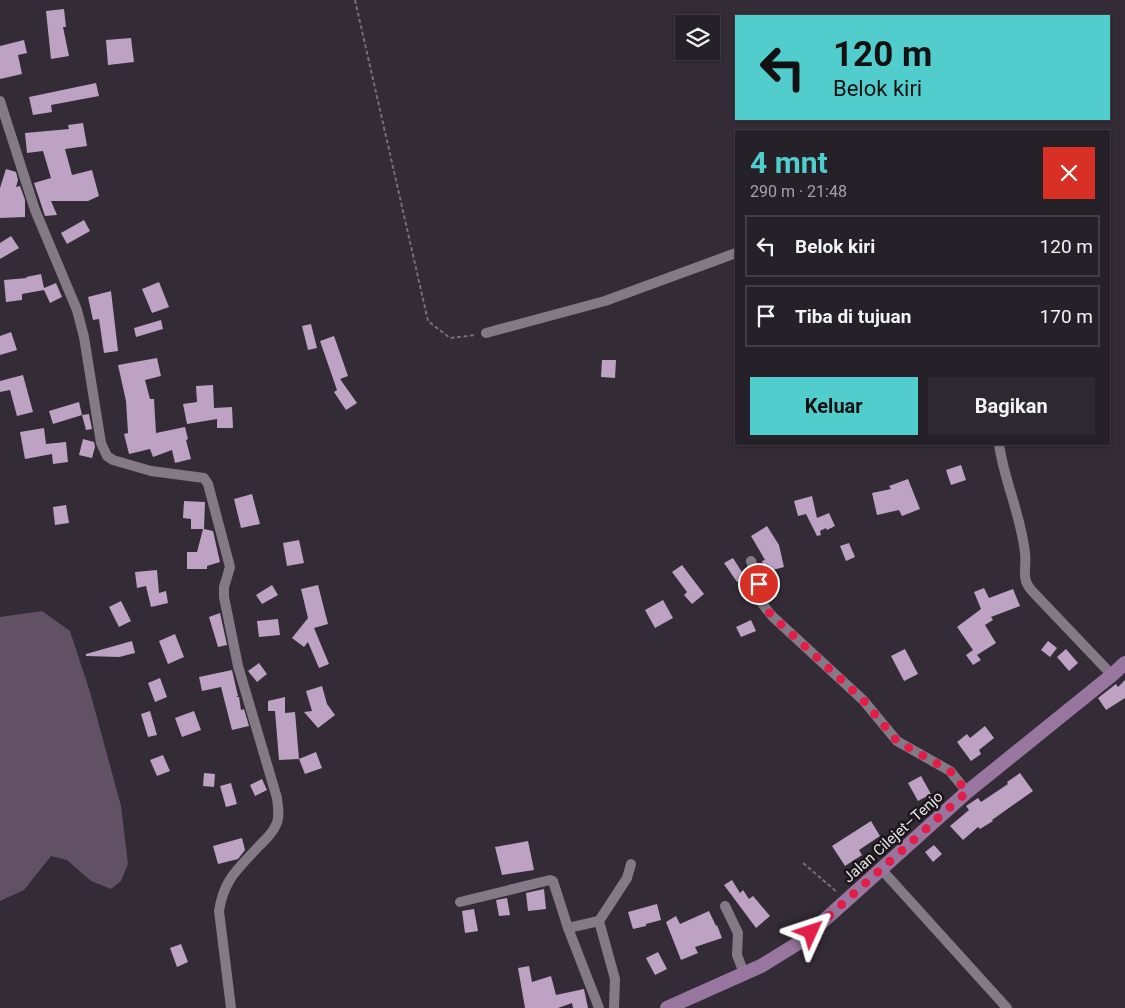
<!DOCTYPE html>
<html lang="id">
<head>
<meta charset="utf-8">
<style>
  body { margin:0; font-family:Roboto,sans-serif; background:#2e2830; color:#f1f3f6; height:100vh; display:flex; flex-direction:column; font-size:19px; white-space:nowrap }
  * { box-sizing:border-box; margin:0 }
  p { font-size:16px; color:#a4a3a8 }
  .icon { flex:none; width:28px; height:28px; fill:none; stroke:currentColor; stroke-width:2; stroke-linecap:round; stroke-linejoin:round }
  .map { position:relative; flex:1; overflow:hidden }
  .panel { position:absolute; left:735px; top:130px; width:375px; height:315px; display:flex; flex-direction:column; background:#262028; border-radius:0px; box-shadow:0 1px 4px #0004,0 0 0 1px #423e45 }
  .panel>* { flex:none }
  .hud { position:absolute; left:735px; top:15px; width:375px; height:105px; border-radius:0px; box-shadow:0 1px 4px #0004,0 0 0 1px #423e45; background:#52cdcd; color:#111; overflow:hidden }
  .buttons { position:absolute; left:675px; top:15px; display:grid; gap:10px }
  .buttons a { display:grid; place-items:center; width:45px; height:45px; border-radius:0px; background:#262028; box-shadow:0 1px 4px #0004,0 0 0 1px #423e45; font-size:25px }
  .pin { position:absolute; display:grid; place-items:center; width:42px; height:42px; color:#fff; margin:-21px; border:2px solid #fff; border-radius:50%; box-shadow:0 1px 5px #0007 }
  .me { position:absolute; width:55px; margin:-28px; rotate:48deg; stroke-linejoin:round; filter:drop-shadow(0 0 4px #0008) }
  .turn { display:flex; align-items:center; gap:18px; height:105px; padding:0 15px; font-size:22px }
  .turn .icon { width:65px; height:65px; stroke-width:2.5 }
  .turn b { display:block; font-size:35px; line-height:42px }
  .round { display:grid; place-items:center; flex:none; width:52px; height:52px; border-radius:0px; background:#2e2830 }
  .overview { display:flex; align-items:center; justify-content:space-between; height:85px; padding:0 15px }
  h1 { font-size:30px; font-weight:700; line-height:38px; color:#52cdcd }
  .button { display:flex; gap:10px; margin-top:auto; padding:10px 15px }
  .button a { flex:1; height:58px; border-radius:0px; background:#52cdcd; color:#111; font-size:20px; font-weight:700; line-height:58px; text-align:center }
  .button a+a { background:#2e2830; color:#f1f3f6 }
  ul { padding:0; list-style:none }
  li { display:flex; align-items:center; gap:15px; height:62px; margin:0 10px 8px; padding:0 5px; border:2px solid #423e45; border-radius:0px }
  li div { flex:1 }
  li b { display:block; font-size:19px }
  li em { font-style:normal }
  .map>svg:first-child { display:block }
  .green { fill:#625165 }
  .building { fill:#bea2c3 }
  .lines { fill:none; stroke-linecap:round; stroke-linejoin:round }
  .path { stroke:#756e77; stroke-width:2; stroke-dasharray:4 2.5; stroke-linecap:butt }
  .street { stroke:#847a86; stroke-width:10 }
  .secondary { stroke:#98769f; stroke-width:14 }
  .route { stroke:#e11d48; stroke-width:9; stroke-dasharray:0 16.2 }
  .labels { text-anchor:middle; stroke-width:5; stroke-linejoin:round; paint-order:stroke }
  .street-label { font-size:15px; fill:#eae4eb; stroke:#191519 }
</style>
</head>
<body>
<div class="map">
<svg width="1125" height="1008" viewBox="0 0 1125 1008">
  <rect width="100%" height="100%" fill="#332b35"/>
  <path class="green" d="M42,611L70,631L90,692L121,806L128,864L121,881L111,889L91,881L67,860L51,856L24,890L0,901V617Z"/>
  <g class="building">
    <path d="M64,9L66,27H63L69,56L51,59L46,11Z"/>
    <path d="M131,38L134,62L108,65L106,40Z"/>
    <path d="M24,40L27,53L18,55L22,74L0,79V46Z"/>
    <path d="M96,83L99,96L51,105L52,112L33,115L29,97Z"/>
    <path d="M83,123L87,146L65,149L72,175L92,170L99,196L88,201H51L57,215L45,216L34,183L51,178L43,151L27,153L25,133L69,129L68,125Z"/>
    <path d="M6,169L16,172L18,180L16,187L20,186L25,200V217L0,218V188Z"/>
    <path d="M84,220L90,231L67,244L61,233Z"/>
    <path d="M11,236L19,248L0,259V243Z"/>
    <path d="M41,274L44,288L56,283L62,297L50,303L44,290L22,294V300L6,302L4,280L27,278L26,277Z"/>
    <path d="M159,282L169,307L152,313L142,289Z"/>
    <path d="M111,291L118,351L104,353L99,319L93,320L88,297Z"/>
    <path d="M161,320L163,329L136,337L134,328Z"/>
    <path d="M311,324L317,348L308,350L302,326Z"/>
    <path d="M11,332L17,350L0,355V336Z"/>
    <path d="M334,336L348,376L340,379L357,403L346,410L334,392L337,390L320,341Z"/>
    <path d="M157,358L161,376L145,380L150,399H154L156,433L185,427L188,439L186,440L191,459L175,463L172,450L153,457L150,449L129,454L124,434L128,433L126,401L118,365Z"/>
    <path d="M602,360H616L615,378L601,377Z"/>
    <path d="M23,375L33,412L17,416L10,390L0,392V381Z"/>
    <path d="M213,385L214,408L232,407L233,428H217V419L187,424L183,404L197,402L196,386Z"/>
    <path d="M79,402L82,415L53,424L49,411Z"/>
    <path d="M89,414L92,429L86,430L82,415Z"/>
    <path d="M44,428L46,444L66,442L68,462L53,464L52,454L25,459L20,432Z"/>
    <path d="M83,439L94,442L95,447L92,458L79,455Z"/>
    <path d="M961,465L966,480L951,485L946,470Z"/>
    <path d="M908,479L920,509L902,516L899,510L877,515L872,493L891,489L889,486Z"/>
    <path d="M252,494L260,524L241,528L234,499Z"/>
    <path d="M812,496L817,518L829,513L835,526L827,530L826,528L820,531L821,535L817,536L806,514L798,516L794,501Z"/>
    <path d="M184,501L205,502L204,529L213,531L220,562L207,566V569H187V552H197L203,529H191V519L183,518Z"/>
    <path d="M66,505L69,523L55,525L53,507Z"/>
    <path d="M767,526L779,545L784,567L765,572L762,561L765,560L751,536Z"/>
    <path d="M299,540L304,563L287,566L283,543Z"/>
    <path d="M849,543L855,557L846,561L840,546Z"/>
    <path d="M733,558L745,577L737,582L724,563Z"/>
    <path d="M682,565L704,594L692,604L684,595L687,592L672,572Z"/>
    <path d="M157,570L159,593L166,591L168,603L151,607L146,586L137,588L135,572Z"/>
    <path d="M272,585L278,595L262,604L256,595Z"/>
    <path d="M318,585L328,624L314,628L329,664L319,668L308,642L304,647L292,638L308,618L301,589Z"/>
    <path d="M984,588L989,598L1013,589L1020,606L991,617L993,620L985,625L996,643L977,655L981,660L973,665L966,655L973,650L957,627L981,609L974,592Z"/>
    <path d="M663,600L673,618L655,628L645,610Z"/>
    <path d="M121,601L131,621L119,627L109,607Z"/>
    <path d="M220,613L227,645L218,647L209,617Z"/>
    <path d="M278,619L280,635L259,637L257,621Z"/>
    <path d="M751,620L756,631L741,637L736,627Z"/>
    <path d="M175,634L184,657L168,664L159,641Z"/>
    <path d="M132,641L135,653L119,657L86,656V654Z"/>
    <path d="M1048,641L1057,648L1050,657L1041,650Z"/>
    <path d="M905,649L918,674L904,681L891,656Z"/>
    <path d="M1066,649L1078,663L1069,671L1057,657Z"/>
    <path d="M259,663L267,674L257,682L248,671Z"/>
    <path d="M232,670L238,696L236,697H239L241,710L244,709L249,726L232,730L221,687L202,691L199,677Z"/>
    <path d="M160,678L167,697L155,702L148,683Z"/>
    <path d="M1125,680V698L1106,710L1098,698L1116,684L1118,687Z"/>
    <path d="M322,686L327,704L335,715L318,728L304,712L312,711L306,691Z"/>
    <path d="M285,697V713L295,712L299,759L316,752L322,768L305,774L299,759L279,760L275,711H268V701Z"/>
    <path d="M150,711L157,735L148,737L141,714Z"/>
    <path d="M194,711L201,730L182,737L175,718Z"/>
    <path d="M985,726L994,738L979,750L981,754L971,761L957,742L967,734L970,738Z"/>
    <path d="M163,755L170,771L157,776L150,760Z"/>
    <path d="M204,773L215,774L214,787L203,786Z"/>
    <path d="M1020,773L1033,791L992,820L993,821L980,829L978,827L963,840L950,826L969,810L966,806L978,798L981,802L1008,784L1007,782Z"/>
    <path d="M921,776L931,794L918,801L908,783Z"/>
    <path d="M262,779L267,790L255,796L250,785Z"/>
    <path d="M231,783L237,804L226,807L220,786Z"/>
    <path d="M871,821L880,836L859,850L862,855L845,866L832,846Z"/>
    <path d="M242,838L245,850L238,859L218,864L213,846Z"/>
    <path d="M528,841L534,870L502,875L495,847Z"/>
    <path d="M934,845L942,854L933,862L925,852Z"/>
    <path d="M732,880L740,893L743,890L749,899L753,896L770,916L756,928L724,885Z"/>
    <path d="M544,889L546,909L528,911L526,893Z"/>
    <path d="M507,898L510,915L499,916L496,900Z"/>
    <path d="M657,904L661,920L646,924V926L633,929L628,912Z"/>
    <path d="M474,909L478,931L465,933L462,911Z"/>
    <path d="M709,911L716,926L717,925L722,938L695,947L698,953L681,960L666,922L676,916L680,924Z"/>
    <path d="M181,944L188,962L177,967L170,948Z"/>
    <path d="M658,952L667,969L655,975L646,958Z"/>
    <path d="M529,966L532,982L551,976L556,995L584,989L588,1008H573L572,1003L558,1008H525L518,968Z"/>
  </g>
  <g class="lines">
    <g class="path">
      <path d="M355,0L428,321L450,338L475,335"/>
      <path d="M803,863L837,892"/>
    </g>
    <g class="street">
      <path d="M0,101L35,210L77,310L84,337L101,443L107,456L113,460L151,471L204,478L208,484L230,567L224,587V597L238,666L277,798C278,807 280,817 276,825C272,834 265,840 259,846C238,869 224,879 219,911L231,1008"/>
      <path d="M486,333L605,301L736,253"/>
      <path d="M999,444C1004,481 1021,515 1025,553C1027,569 1020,579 1033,592L1112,675"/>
      <path d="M751,561L759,584L760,601L772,616L863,700L897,741L950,771L967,792"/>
      <path d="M882,870L1007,1008"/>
      <path d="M460,902L550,880L553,881L568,928L599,1008"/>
      <path d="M725,906L738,933L737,955L744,973"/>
      <path d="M568,928L599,921"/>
      <path d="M614,1008L615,979L599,921L627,878L631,864"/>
    </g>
    <path class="secondary" d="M667,1008L761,966L800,942L967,792L1112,675L1125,663"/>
  </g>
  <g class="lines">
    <path class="route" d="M759,584L760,601L772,616L863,700L897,741L950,771L967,792L811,932"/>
  </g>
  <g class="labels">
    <g class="street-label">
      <text transform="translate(893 837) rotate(-42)" y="5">Jalan Cilejet–Tenjo</text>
    </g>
  </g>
</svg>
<div class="buttons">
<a><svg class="icon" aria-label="layers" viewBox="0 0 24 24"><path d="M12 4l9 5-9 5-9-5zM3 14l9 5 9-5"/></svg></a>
</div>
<div class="pin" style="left:759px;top:584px;background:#d93025"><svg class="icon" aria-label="arrive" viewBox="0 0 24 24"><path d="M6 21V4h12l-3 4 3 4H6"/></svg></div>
<svg class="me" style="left:811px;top:932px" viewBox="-20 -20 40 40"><path d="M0-17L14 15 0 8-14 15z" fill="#e11d48" stroke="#fff" stroke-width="4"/></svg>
<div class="hud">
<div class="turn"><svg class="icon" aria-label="left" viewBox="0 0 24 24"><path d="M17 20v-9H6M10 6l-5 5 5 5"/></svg><div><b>120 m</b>Belok kiri</div></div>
</div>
<section class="panel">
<div class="overview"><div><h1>4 mnt</h1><p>290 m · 21:48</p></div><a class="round" style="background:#d93025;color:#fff"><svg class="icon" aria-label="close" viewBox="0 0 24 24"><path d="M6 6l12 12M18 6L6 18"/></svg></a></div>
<ul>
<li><svg class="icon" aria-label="left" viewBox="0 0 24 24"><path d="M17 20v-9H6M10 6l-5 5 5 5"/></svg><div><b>Belok kiri</b></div><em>120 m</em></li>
<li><svg class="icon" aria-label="arrive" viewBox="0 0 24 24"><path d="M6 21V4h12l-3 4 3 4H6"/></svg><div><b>Tiba di tujuan</b></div><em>170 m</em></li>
</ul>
<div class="button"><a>Keluar</a><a>Bagikan</a></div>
</section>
</div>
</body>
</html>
